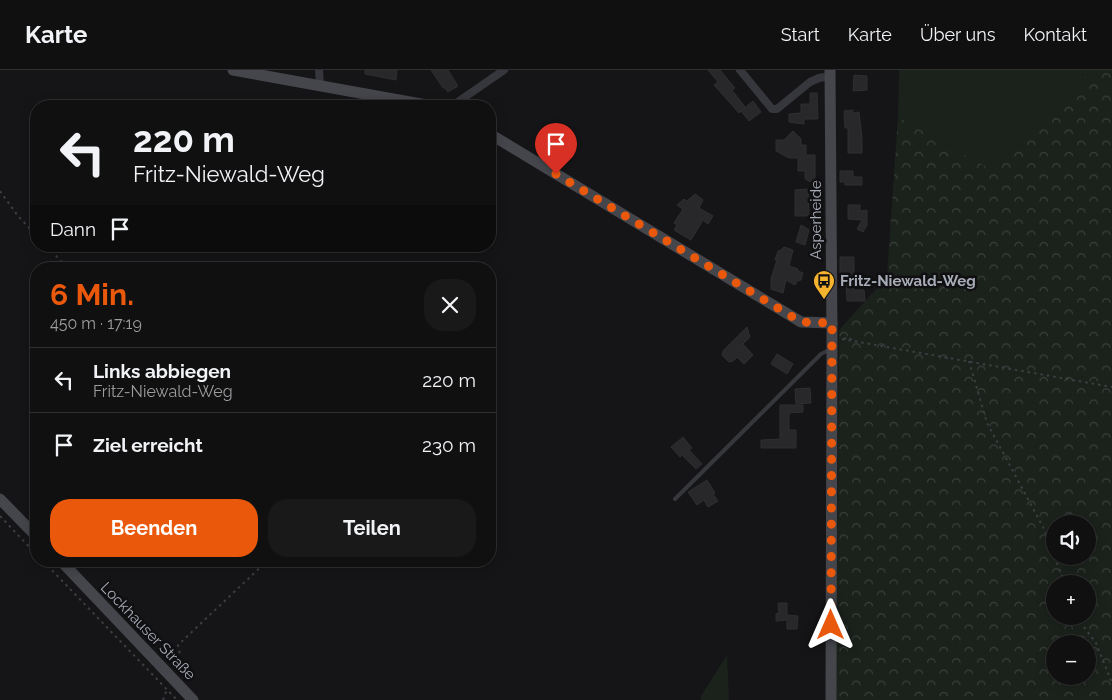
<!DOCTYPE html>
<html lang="de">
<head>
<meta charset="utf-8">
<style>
  body { margin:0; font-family:Raleway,sans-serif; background:#19191a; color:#f1f3f6; height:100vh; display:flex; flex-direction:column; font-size:19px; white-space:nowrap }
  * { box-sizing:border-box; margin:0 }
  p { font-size:16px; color:#9c9d9f }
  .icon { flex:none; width:28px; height:28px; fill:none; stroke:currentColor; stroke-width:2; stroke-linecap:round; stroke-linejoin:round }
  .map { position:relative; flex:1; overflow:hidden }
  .drawer { position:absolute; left:30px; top:192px; width:466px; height:305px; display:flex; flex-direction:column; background:#101011; border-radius:20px; box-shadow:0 2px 12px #0003,0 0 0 1px #303031 }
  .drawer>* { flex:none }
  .banner { position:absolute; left:30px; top:30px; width:466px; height:152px; border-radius:20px; box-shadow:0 2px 12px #0003,0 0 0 1px #303031; background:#101011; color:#f1f3f6; overflow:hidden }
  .fabs { position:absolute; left:1046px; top:445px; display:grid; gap:10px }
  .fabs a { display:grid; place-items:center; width:50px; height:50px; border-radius:50%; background:#101011; box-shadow:0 2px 12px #0003,0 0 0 1px #303031; font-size:25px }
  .pin { position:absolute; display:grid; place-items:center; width:42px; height:42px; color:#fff; margin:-51px -21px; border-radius:50% 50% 50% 0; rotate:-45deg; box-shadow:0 0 5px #0007 }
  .pin .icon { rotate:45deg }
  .me { position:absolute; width:55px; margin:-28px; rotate:0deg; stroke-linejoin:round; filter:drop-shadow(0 0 4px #0008) }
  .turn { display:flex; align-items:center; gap:18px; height:105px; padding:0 20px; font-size:22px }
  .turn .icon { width:65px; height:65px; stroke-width:2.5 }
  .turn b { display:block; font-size:35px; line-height:42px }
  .then { display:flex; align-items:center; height:48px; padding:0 20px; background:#0003; gap:10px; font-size:19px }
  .round { display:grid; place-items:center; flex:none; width:52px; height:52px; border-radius:20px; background:#19191a }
  .headline { display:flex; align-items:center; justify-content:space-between; height:85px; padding:0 20px }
  h1 { font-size:30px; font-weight:700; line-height:38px; color:#ea580c }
  .button { display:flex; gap:10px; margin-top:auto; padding:10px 20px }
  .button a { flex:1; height:58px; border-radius:20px; background:#ea580c; color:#fff; font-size:20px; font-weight:700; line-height:58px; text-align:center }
  .button a+a { background:#19191a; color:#f1f3f6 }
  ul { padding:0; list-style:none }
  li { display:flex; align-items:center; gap:15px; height:65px; padding:0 20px; border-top:1px solid #303031 }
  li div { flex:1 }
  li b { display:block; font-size:19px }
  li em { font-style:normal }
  header { display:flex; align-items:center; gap:30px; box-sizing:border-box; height:70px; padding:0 25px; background:#101011; border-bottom:1px solid #303031 }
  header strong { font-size:24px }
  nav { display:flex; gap:28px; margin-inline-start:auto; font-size:18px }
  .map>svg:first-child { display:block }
  .grass { fill:#1b221c }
  .forest { fill:url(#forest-crowns); fill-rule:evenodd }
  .building { fill:#28282b; stroke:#2f2f33 }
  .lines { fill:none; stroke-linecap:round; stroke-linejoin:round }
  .path { stroke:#3c3e43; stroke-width:2; stroke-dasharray:2.5 4; stroke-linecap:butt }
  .lane { stroke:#36373c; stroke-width:4 }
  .street { stroke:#36373c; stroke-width:8 }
  .secondary { stroke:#44464c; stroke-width:11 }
  .route { stroke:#ea580c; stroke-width:9; stroke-dasharray:0 16.2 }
  .labels { text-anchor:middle; stroke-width:5; stroke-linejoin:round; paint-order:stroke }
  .street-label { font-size:15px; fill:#a7acb7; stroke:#101012 }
  .poi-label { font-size:15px; font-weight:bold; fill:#a7acb7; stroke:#101012; text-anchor:start }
</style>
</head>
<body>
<header>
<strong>Karte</strong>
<nav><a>Start</a><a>Karte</a><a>Über uns</a><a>Kontakt</a></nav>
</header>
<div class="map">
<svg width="1112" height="630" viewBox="0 0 1112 630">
  <defs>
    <pattern id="forest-crowns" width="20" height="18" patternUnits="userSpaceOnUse" patternTransform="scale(1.25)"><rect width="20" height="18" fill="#1b221c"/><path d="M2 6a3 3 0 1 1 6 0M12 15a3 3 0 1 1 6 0" fill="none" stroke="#393f3b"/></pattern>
  </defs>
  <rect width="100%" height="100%" fill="#151517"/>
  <g class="grass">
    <path d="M899,0H1092L992,100L898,47Z"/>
    <path d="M727,585L729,630H701V626Z"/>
  </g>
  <path class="forest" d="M1092,0H1112V630H836L839,260L887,207L898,47L992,100ZM1055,454H1088V486H1055ZM1055,514H1088V546H1055ZM1055,574H1088V606H1055Z"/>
  <g class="building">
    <path d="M365,0H397L396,10L365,4Z"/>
    <path d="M431,0H448L458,16L448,22L445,18H443Z"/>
    <path d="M708,0H720L735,18L732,20L745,37L739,43L714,15L718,12Z"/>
    <path d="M854,5L867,6V20L853,21Z"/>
    <path d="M810,23H817L818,49H804V54L789,52V44L801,43V34H810Z"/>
    <path d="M753,31L761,42L749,51L741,41Z"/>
    <path d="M853,40V43L859,42L862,68V83H848V58H845L844,41Z"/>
    <path d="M793,61L801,69V75H806V85H815V114L805,109V101H798V88H789L776,81V70H784Z"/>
    <path d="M840,101H853V107H862V115H845V112H840Z"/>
    <path d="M808,119L809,146H795V120Z"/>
    <path d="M695,124L703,130L699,138L713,146L708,154L703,150L691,170L674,160L677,155L674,153L683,139L677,135L684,129L687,131Z"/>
    <path d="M848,135H860V141L867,140V155L863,162L857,159L862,150L848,149Z"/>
    <path d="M801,155L809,160L805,175L796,172Z"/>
    <path d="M784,177L793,180L789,196L798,199V201L803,203L801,210L797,211L795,215L786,210L783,223L771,219V209L777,190H775L778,181L781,180Z"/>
    <path d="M840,187H854V220H864L865,231H847L846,210H840Z"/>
    <path d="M747,257L750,267L743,274L753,285L744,294L737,287L733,291L729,292L722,285L723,281Z"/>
    <path d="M777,284L793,294L787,304L771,294Z"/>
    <path d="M810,318L811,333L796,334L795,319Z"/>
    <path d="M780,335H803V342L789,343V360H796V378H761V370L780,369Z"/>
    <path d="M683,367L692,378L689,380L702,394L696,399L682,385L680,387L671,377Z"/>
    <path d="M707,410L715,423L713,424L718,431L708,437L704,430L697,435L688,422Z"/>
    <path d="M778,533H787V545L798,546L797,559H787V550L776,551V544L779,543Z"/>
  </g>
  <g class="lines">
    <g class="path">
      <path d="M0,121L18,146L36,165"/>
      <path d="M47,176L68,199"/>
      <path d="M842,269L1112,317"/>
      <path d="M844,269L848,267L852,270"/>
      <path d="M969,291L987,353L1043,457L1065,514"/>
      <path d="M0,446L36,484"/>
      <path d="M43,491L177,630"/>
      <path d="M1077,546L1078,549L1096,573L1112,613"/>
      <path d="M173,594L180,584L178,575L267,491"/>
      <path d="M163,630L167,619"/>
    </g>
    <path class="lane" d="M675,429L821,284L829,280"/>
    <g class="street">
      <path d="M319,0L320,15"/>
      <path d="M740,0L772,39H777L810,12L819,8L830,6"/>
      <path d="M452,36L504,0"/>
    </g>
    <g class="secondary">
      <path d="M233,0L432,36"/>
      <path d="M830,0L832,268L831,630"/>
      <path d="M490,64L801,252L832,253"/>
      <path d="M0,429L36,466"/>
      <path d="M61,491L193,630"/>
    </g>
  </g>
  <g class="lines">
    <path class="route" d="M556,104L801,252L832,253L831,555"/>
  </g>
  <defs>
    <g id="bus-pin" transform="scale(1.125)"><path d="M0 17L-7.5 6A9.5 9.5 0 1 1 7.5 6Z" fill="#f6b32e" stroke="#101012"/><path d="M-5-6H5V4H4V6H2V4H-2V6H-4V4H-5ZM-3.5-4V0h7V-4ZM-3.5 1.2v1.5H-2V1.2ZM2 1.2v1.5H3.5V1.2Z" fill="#111"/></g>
  </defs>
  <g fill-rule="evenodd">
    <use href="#bus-pin" x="824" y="211"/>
  </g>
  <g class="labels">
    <g class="street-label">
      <text transform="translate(816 150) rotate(-90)" y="5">Asperheide</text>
      <text transform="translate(148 561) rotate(46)" y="5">Lockhauser Straße</text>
    </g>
    <g class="poi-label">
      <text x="840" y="216">Fritz-Niewald-Weg</text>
    </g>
  </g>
</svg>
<div class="fabs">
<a><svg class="icon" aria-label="sound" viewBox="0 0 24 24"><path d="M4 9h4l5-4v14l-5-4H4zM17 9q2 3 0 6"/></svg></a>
<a>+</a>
<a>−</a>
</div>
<div class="pin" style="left:556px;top:104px;background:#d93025"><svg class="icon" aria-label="arrive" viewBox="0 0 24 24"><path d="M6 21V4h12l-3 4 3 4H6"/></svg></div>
<svg class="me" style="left:831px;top:555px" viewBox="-20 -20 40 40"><path d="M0-17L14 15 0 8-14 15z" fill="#ea580c" stroke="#fff" stroke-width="4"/></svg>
<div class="banner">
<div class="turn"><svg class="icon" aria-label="left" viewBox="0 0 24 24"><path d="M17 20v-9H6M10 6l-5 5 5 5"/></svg><div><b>220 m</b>Fritz-Niewald-Weg</div></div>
<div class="then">Dann<svg class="icon" aria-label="arrive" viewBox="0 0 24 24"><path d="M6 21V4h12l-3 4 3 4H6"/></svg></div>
</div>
<section class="drawer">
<div class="headline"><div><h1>6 Min.</h1><p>450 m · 17:19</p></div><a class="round"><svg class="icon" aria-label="close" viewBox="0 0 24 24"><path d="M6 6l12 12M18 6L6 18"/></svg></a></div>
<ul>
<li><svg class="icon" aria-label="left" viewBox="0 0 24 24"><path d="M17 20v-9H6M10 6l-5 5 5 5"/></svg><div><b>Links abbiegen</b><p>Fritz-Niewald-Weg</p></div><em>220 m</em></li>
<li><svg class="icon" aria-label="arrive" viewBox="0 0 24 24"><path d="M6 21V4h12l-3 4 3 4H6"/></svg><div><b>Ziel erreicht</b></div><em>230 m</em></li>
</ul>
<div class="button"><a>Beenden</a><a>Teilen</a></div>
</section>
</div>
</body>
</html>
